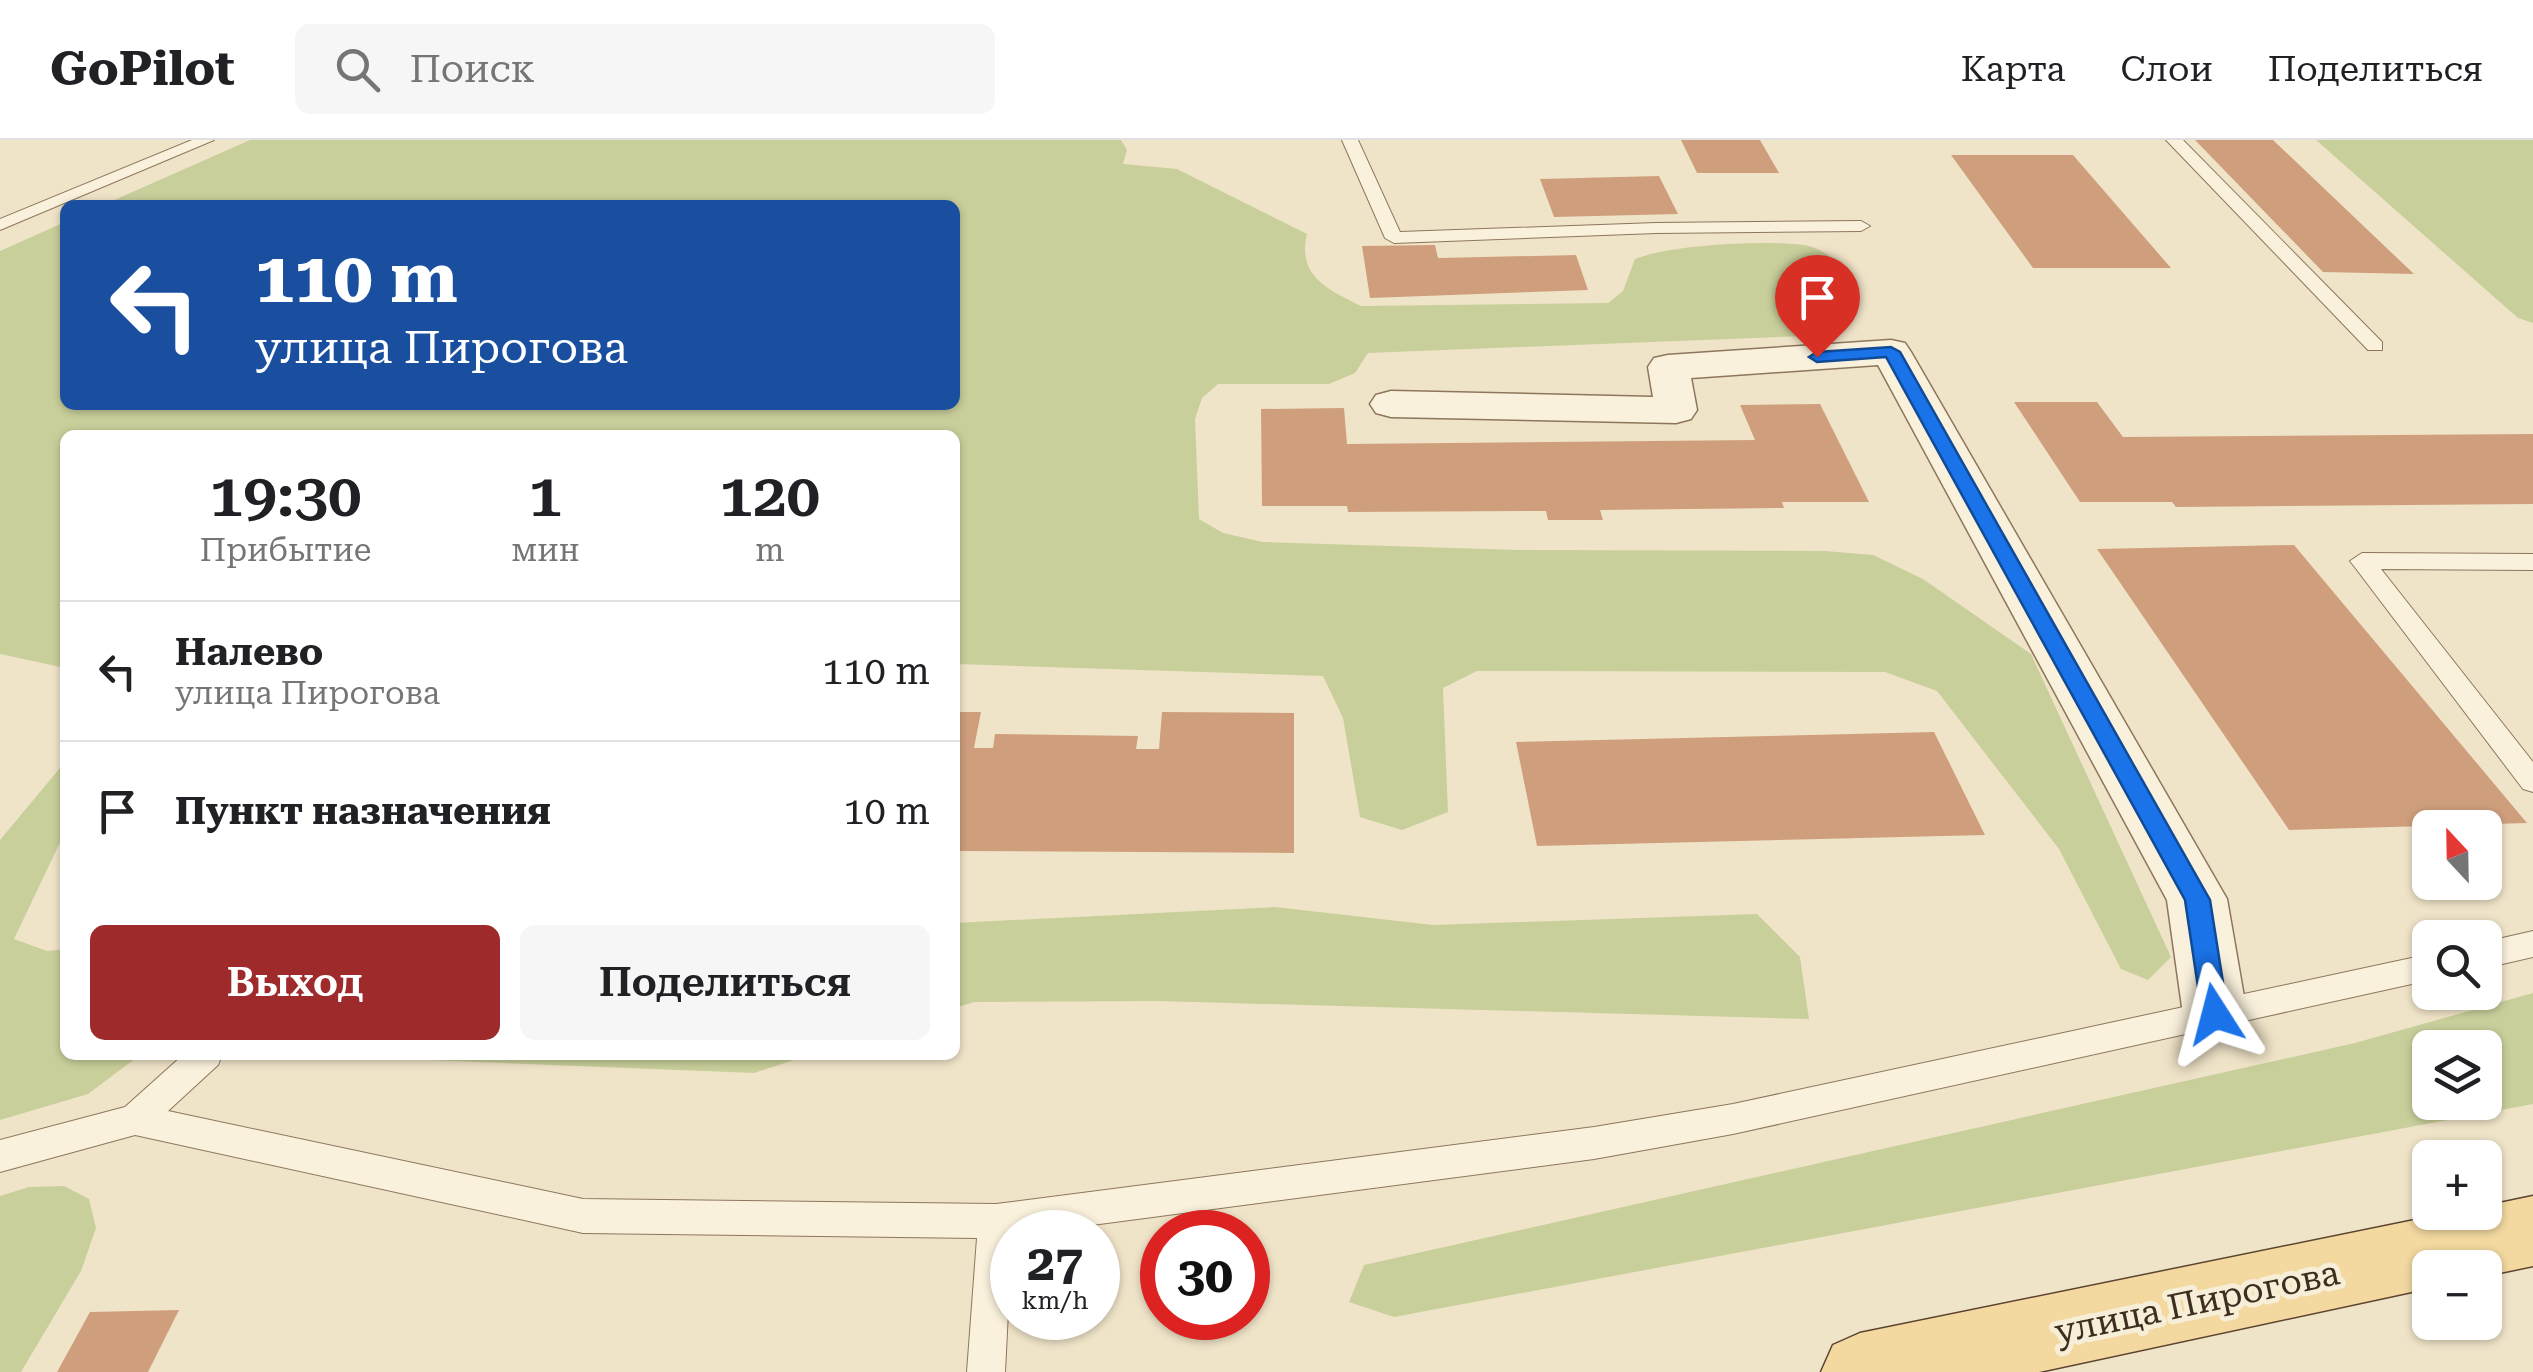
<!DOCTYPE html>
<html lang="ru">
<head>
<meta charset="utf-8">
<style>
  body { margin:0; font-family:"Roboto Serif",serif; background:#f6f6f6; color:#202124; height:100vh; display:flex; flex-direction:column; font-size:38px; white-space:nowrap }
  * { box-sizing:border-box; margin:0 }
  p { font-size:32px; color:#757577 }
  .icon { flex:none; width:55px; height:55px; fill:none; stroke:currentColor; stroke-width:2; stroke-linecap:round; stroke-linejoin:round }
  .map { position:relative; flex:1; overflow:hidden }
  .details { position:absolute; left:60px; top:290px; width:900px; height:630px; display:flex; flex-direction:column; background:#fff; border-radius:15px; box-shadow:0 2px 8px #0004 }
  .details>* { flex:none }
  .guide { position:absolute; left:60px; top:60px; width:900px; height:210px; border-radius:15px; box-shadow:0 2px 8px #0004; background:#1a4fa0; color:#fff; overflow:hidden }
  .needle { width:65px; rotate:338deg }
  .tools { position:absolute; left:2412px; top:670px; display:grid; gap:20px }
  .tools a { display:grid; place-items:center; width:90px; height:90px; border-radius:15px; background:#fff; box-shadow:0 2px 8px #0004; font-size:50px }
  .speed { position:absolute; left:990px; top:1070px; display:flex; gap:20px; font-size:50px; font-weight:700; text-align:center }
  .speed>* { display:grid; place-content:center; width:130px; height:130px; border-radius:50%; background:#fff; box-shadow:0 2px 8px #0004; line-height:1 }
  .speed small { font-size:25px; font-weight:400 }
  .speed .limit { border:15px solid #d22; background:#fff; color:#111 }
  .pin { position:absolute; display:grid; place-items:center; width:85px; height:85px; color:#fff; margin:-102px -42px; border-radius:50% 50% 50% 0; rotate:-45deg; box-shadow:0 0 10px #0007 }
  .pin .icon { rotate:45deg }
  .me { position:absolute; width:110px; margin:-55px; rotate:351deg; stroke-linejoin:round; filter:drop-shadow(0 0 8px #0008) }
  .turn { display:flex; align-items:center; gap:35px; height:210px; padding:0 30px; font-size:45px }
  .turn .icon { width:130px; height:130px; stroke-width:2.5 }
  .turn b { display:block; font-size:70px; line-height:85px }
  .eta { display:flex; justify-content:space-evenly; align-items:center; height:170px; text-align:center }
  .eta b { font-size:60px; font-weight:600; line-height:70px }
  .button { display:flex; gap:20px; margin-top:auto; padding:20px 30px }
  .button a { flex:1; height:115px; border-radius:15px; background:#9e2a2b; color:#fff; font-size:40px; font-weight:600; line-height:115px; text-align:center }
  .button a+a { background:#f6f6f6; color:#202124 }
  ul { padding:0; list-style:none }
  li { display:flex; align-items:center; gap:30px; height:140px; padding:0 30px; border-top:2px solid #e0e0e0 }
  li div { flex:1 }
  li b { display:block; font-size:38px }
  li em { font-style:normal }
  header { display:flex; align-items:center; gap:60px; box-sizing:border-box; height:140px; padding:0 50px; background:#fff; border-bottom:2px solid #e0e0e0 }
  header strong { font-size:48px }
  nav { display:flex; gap:55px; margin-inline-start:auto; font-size:35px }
  .search { width:700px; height:90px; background:#f6f6f6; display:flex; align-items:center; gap:25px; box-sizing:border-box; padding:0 35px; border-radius:15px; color:#757577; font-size:38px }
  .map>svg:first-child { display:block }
  .green { fill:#c9cf9b; fill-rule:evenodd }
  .building { fill:#cf9f7d }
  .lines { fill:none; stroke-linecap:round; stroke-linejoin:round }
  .lane-casing { stroke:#8d765c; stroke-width:2 }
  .street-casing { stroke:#8d765c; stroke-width:3 }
  .primary-casing { stroke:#5b4430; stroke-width:3 }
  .lane { fill:#faf1dc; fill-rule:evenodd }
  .street { fill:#faf1dc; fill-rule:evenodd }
  .primary { fill:#f3d9a0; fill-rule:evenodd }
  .route { fill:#1a73e8; stroke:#114b97; stroke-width:2.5 }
  .labels { text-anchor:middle; stroke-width:10; stroke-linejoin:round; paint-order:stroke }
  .near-street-label { font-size:35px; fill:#3d2e20; stroke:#f7eed8 }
</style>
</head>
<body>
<header>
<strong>GoPilot</strong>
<div class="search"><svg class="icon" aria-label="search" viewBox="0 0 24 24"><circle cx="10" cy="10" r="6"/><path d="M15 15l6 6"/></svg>Поиск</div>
<nav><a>Карта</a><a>Слои</a><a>Поделиться</a></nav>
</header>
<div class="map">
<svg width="2533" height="1232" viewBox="0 0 2533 1232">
  <rect width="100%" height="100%" fill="#f0e4c8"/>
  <g class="green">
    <path d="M250,0H1121L1127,10L1123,24L1177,29L1307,94C1297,136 1327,149 1361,166L1608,163L1623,151L1635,119C1670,105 1764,100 1804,105C1817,107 1835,117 1842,129C1849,142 1848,167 1851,182L1832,195L1368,213L1355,233L1329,244H1218L1202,258L1195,279L1199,379L1223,393L1263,402L1519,410L1825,411L1873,415L1923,439L2031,514L2171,817L2148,840L2121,829L2059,709L1937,551L1885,532L1477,531L1443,548L1448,672L1402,690L1360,677L1343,578L1323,536L955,524V295H65V528L0,514V111L65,82V265H955V65H103Z"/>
    <path d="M2316,0H2533V183L2518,178Z"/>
    <path d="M65,622V692L14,799L47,811L65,809V915H140L88,954L0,980V700Z"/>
    <path d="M1275,767L1433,785L1757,774L1800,817L1809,879L1159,861L974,862L955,868V783Z"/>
    <path d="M2533,853V964L1394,1177L1349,1162L1364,1125L2355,903ZM2430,908H2485V962H2430Z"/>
    <path d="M304,915H809L754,933Z"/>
    <path d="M64,1046L89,1059L96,1088L81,1131L21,1232H0V1056L29,1047Z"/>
  </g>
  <g class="building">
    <path d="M1681,0H1760L1779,33H1697Z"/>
    <path d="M2195,0H2273L2414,134L2323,132Z"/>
    <path d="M1951,15H2073L2171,128H2033Z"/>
    <path d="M1659,36L1678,74L1554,77L1540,39Z"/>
    <path d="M1435,105L1438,118L1576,115L1588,150L1370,158L1362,106Z"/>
    <path d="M2014,262H2097L2123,297L2533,294V364L2176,367L2172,362H2080Z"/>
    <path d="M1820,264L1869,362H1782L1784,368L1600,370L1603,380H1548L1546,371L1348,372L1347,366H1262L1261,269L1344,268L1347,304L1755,300L1740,265Z"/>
    <path d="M2294,405L2527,683L2289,690L2097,409Z"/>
    <path d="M955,572H981L974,608H993L995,594L1138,596L1136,609H1159L1162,572L1294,573V713L955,711Z"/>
    <path d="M1934,592L1985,695L1537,706L1516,602Z"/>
    <path d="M179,1170L148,1232H57L90,1172Z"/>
  </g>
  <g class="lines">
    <g class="lane-casing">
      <g id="lane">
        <path d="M192,0H214L0,90V79Z"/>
        <path d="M1342,0H1358L1400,92L1656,83L1861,81L1870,86L1861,91L1656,93L1394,103L1385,98Z"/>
        <path d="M2166,0H2183L2382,202V210H2368Z"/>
        <path d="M2362,413L2533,414V430L2381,429L2533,622V652L2523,649L2354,426L2350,421Z"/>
        <path d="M2533,791V817L2485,828V802Z"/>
        <path d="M2430,814V840L1733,994L1594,1019L1039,1092H1012L1005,1232H967L977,1098L583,1093L135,995L0,1032V1000L125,967L183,915H222L218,925L168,971L583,1059L996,1064L1594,987L1733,964Z"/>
      </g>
    </g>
    <g class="street-casing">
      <path id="street" d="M1891,200L1905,203L1911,212L2227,759L2247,874L2238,893L2215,902L2192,893L2183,874L2167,760L1878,225L1691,238L1697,270L1691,279L1676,283L1391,277L1376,273L1370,264L1376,255L1391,251L1653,257L1648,227L1654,218L1668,215Z"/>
    </g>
    <g class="primary-casing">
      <path id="primary" d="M2533,1056V1126L2485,1136V1128H2430V1148L2039,1232H1821L1833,1205L1860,1193L2454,1072H2485V1066Z"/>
    </g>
    <use href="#lane" class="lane"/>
    <use href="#street" class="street"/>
    <use href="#primary" class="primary"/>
  </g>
  <path class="route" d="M1891,207L1900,212L2210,760L2228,874L2224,882L2215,885L2206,882L2202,874L2185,760L1886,217L1817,222L1809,217L1817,212Z"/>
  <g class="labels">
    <g class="near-street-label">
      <text transform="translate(2197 1162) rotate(-12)" y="12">улица Пирогова</text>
    </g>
  </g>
</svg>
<div class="tools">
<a><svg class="needle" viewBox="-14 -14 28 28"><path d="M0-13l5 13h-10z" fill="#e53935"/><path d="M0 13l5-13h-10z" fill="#757577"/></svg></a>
<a><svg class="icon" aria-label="search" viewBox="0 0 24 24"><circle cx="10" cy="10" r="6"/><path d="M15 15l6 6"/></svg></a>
<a><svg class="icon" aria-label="layers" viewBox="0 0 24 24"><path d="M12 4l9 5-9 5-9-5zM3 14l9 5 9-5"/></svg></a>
<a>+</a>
<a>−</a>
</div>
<div class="speed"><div>27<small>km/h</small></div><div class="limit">30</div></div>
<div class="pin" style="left:1817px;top:217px;background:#d93025"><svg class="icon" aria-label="arrive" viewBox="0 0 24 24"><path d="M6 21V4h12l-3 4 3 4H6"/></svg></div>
<svg class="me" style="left:2215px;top:874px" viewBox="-20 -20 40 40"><path d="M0-17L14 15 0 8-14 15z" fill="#1a73e8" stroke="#fff" stroke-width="4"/></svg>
<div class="guide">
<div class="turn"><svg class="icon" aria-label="left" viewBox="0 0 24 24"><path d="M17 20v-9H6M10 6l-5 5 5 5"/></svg><div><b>110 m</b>улица Пирогова</div></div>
</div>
<section class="details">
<div class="eta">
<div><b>19:30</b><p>Прибытие</p></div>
<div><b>1</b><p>мин</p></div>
<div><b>120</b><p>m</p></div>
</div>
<ul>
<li><svg class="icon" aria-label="left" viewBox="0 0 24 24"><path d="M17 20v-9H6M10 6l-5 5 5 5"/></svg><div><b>Налево</b><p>улица Пирогова</p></div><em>110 m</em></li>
<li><svg class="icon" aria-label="arrive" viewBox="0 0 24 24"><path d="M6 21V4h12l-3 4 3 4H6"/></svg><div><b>Пункт назначения</b></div><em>10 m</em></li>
</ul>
<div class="button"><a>Выход</a><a>Поделиться</a></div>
</section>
</div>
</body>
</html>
